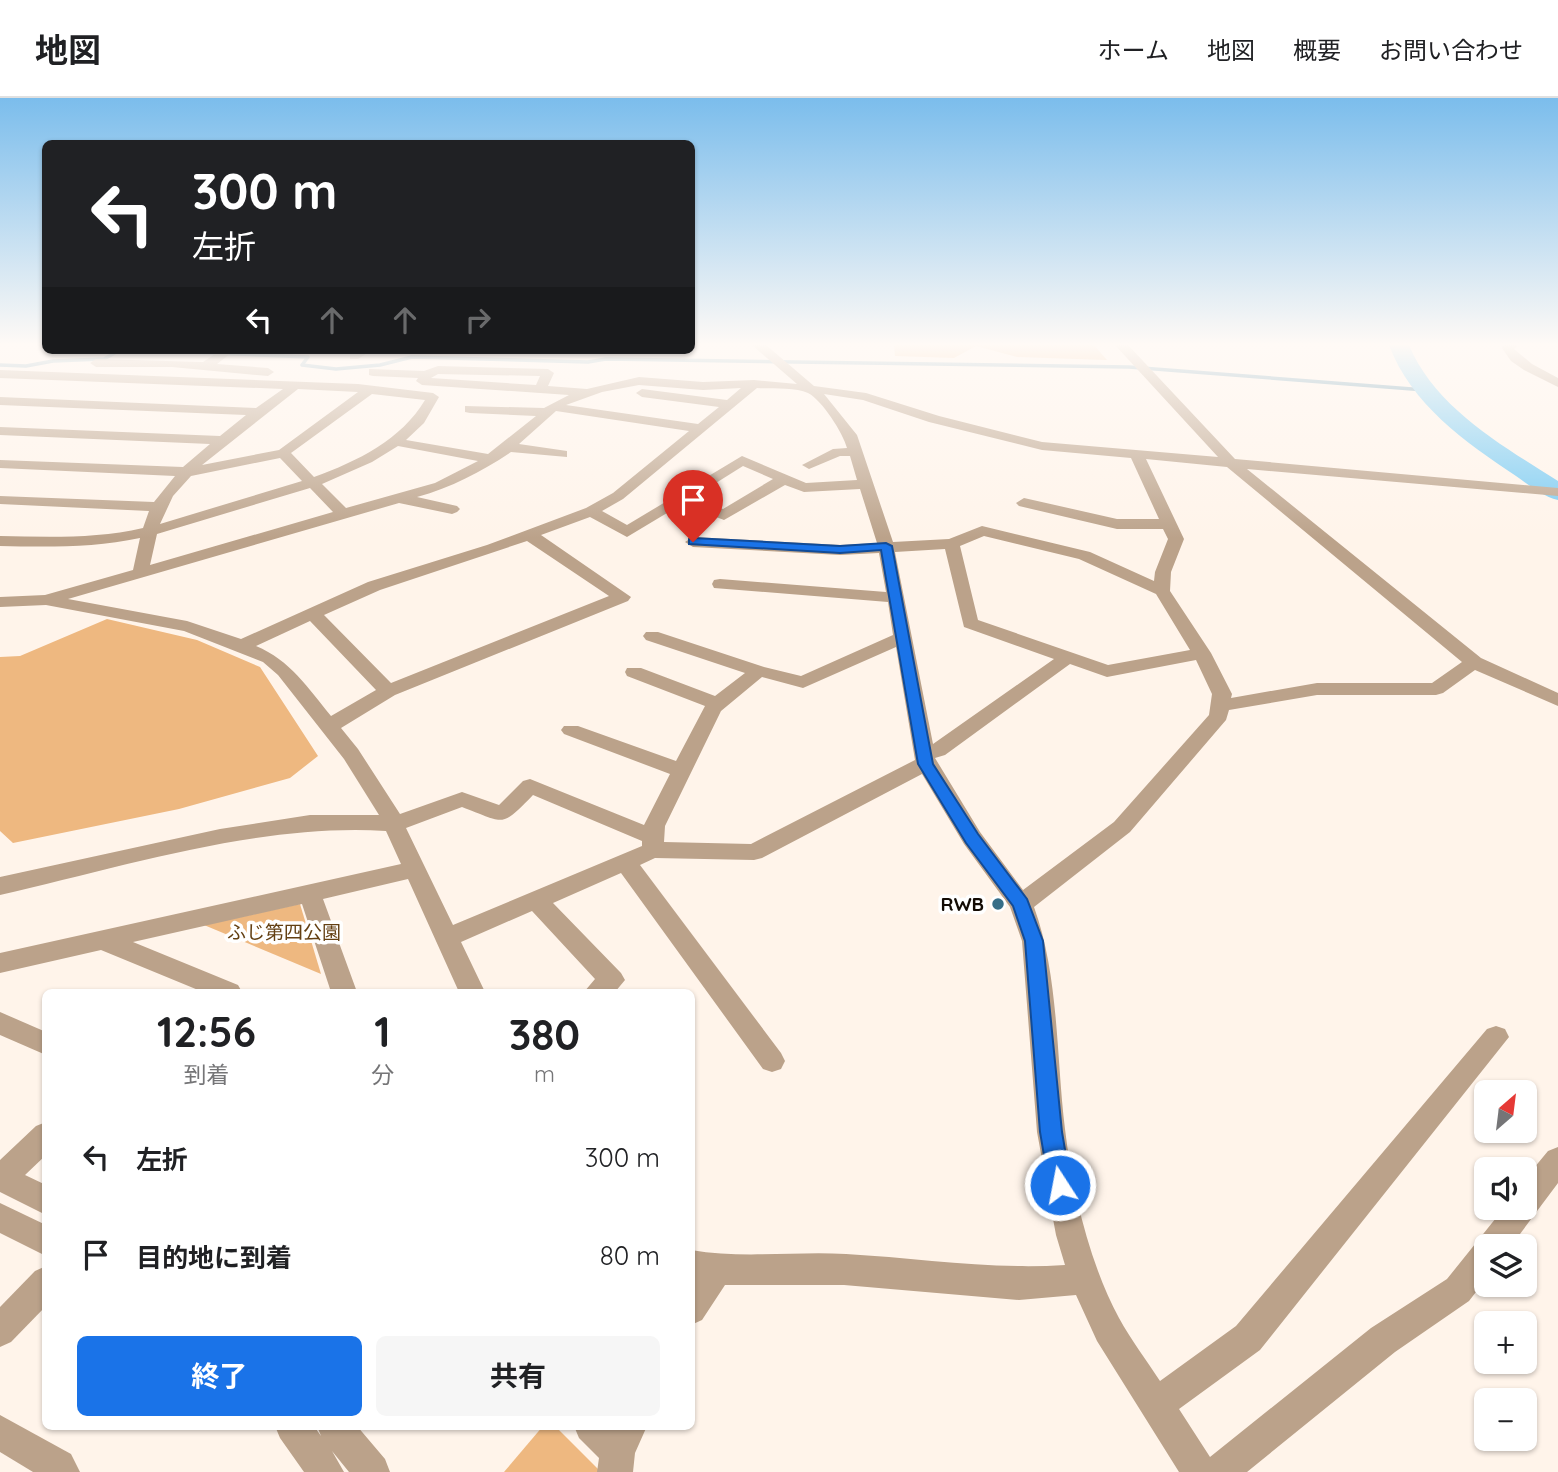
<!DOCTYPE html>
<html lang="ja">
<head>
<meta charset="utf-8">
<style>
  body { margin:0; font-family:Quicksand,"Noto Sans JP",sans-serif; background:#f6f6f6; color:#202124; height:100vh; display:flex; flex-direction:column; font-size:26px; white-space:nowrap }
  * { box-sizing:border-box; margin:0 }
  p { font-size:23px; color:#757577 }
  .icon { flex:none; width:38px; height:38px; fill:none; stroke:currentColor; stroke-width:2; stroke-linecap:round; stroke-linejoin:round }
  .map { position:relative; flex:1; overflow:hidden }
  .details { position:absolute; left:42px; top:891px; width:653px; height:441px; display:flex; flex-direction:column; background:#fff; border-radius:10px; box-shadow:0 2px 5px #0004 }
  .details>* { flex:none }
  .banner { position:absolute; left:42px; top:42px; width:653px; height:214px; border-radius:10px; box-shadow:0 2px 5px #0004; background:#202124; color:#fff; overflow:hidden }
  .needle { width:46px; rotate:28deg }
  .controls { position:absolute; left:1474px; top:982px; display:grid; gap:14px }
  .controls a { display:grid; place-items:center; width:63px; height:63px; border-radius:10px; background:#fff; box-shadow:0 2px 5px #0004; font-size:35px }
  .pin { position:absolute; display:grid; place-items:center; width:60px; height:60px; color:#fff; margin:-72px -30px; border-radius:50% 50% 50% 0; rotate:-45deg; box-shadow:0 0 7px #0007 }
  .pin .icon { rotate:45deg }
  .me { position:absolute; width:77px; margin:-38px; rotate:349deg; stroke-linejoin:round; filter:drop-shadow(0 0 5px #0008) }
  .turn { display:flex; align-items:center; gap:24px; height:147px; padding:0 35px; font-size:32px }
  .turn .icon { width:91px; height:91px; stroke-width:2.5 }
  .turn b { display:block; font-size:49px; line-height:60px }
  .lanes { display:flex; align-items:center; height:66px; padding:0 35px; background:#0003; justify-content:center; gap:35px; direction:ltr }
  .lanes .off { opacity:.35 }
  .eta { display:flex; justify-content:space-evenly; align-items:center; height:119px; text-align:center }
  .eta b { font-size:42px; font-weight:700; line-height:49px }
  .cta { display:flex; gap:14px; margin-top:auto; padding:14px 35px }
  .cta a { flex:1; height:80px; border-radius:10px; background:#1a73e8; color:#fff; font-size:28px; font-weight:700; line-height:80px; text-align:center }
  .cta a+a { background:#f6f6f6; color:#202124 }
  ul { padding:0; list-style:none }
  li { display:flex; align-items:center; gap:21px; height:98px; padding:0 35px }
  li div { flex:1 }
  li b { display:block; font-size:26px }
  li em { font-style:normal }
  header { display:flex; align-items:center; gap:42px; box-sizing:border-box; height:98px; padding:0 35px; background:#fff; border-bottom:2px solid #e0e0e0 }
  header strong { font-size:33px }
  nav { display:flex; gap:38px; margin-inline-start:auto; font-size:24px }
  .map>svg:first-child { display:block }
  .green { fill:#eeb880 }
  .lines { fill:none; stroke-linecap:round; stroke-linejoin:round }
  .stream { stroke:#5a91ab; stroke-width:3.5 }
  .river { fill:#79cbf3; fill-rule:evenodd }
  .minor { fill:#bba28a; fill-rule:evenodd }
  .route { fill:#1a73e8; stroke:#114b97; stroke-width:2 }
  .poi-dot { fill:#366e88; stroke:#fff; stroke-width:2.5 }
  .labels { text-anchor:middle; stroke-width:7; stroke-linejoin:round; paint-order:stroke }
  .poi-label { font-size:19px; font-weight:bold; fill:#130b04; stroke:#fff; text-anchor:end }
  .park-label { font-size:19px; fill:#633f12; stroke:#fff }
</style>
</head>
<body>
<header>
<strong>地図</strong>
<nav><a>ホーム</a><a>地図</a><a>概要</a><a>お問い合わせ</a></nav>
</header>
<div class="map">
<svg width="1558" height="1374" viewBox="0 0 1558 1374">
  <rect width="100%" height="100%" fill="#fff4ea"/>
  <g class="green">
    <path d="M894,247H1094L1107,262L1017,259L976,248L954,260L895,258Z"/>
    <path d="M107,521L197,542L260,569L318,658L290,680L179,711L13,745L0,733V559L20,558Z"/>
    <path d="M300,806L321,876L204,827Z"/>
    <path d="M543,1328H555L601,1374H504Z"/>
  </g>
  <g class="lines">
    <g class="stream">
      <path d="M142,252L308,259L302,267L336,271L380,267L412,259L588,264L606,261L1129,269L1425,292"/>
      <path d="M0,267L26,268L53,263L104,261L120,252"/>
    </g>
    <path class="river" d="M1389,247H1409C1435,310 1503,348 1558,383V402C1542,398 1529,387 1516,378C1465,344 1411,306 1389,247Z"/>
    <g class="minor">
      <path d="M752,247H766L814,288L866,295L939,318L1042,344L1218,359L1115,247H1128L1235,361L1558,390V398L1247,371L1481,560L1558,595V608L1475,572L1443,595L1436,597H1317L1229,612L1226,622L1130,734L1034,809C1059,878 1056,957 1065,1031C1072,1091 1090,1167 1119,1220C1131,1242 1147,1263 1160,1283L1236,1228L1487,931L1496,928L1505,931L1509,939L1260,1252L1179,1311L1210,1359L1371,1230L1447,1181L1504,1110H1524V1082L1548,1053L1558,1049V1085L1511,1148H1486V1181L1469,1203L1395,1254L1247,1374H1179L1097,1243L1076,1197L1019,1202L844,1187H725L702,1222L691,1227V1152C742,1161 794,1153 846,1156C919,1160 992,1172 1065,1167L1056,1137L1037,1034L1022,843L1010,809L964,746L922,676L762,760L754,762L655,760L640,767L781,955L785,963L781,971L772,974L763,971L621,775L553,805L621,875L625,882L615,894H584L595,881L532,813L461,844L485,894H459L408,781L323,801L357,894H331L302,806L133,844L238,887L242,894H203L101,852L0,875V855L401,766L386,733C260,725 123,769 0,797V779L220,731L310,717H379L344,661L278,577L263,564L184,533L46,507L0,509V499L45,497L133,472L140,440C94,450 46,449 0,448V438C47,439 96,441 143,430L149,413L0,406V398L154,404L175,378L0,370V362L183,369L210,346L0,337V329L220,338L246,317L0,307V299L256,310L283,291L0,280V272L358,286L433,295L439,299L424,325L406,342L488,356L536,318L470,315L465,314V308L544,310L569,297L422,287L416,283L418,280L373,278L369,277V271L424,273L438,268L548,271L554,275L548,288L587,291L639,279L703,284L754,282L797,286ZM438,276L540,278L536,287L431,280ZM639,287L703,292L741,290L727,302L642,291L636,295L642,299L719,309L698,326L566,307L602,294ZM757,290C771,291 795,289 808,295C822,302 843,335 847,350L833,351L802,367L809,371L840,358H850L857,382L806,385L742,358L627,427L602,413L623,401ZM298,291L358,294L279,352L202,367ZM372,296L425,302C401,342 358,363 314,379L291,355ZM824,296L863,302L929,324L1042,352L1131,360L1159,421H1117L1024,400L1016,405L1019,408L1117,431H1163L1168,441L1155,474L1154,483L1090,454L982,428L949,441L893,444L857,337ZM556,313L689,333L613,395L586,410L487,447L368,484L241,541L187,523L68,501L399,405L452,416L457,414L460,411L457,408L417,399C452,389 481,374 511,354L567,359V353L519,346ZM398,348L478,363L435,385L346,410L322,386L372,364ZM280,360L302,383L160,426L173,398L191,378ZM1146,361L1227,369L1462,564L1432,585H1317L1231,600L1232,596L1211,555L1170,493L1171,474L1184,441ZM743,368L773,381L723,411L692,400ZM785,387L804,394L860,391L877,445L840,447L693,439L685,444L693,449L840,457L879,455L886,494L720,481L714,482L712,486L714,490L888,504L893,537L801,578L764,569L658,534H646L643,538L646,542L745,575L715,598L641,570H627L625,574L627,578L705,608L676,663L578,628H564L561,632L564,636L670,676L644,727L530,681L523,683L499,707L462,694L400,716L358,651L341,630L395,597L628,503L631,499L541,437L590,419L627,439L682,406L724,422ZM310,390L333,414L150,467L157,436ZM984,438L1079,461L1156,496L1190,552L1108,567L978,522L960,448ZM527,443L609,498L391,585L324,517L380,492ZM945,451L964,529L1054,561L933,646L895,454ZM310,523L376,592L331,618C308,590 290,562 256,548ZM896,549L915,662L751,746L664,744L665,728L721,613L762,579L803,590ZM1196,562L1212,596L1209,617L1114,724L1023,792L980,734L935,660L945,657L1070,566L1107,579ZM533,697L642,743V748L453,827L406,730L462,709C505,725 500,731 533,697Z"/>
      <path d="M1504,247H1518L1514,251L1532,266L1558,280V289L1524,272L1511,263L1502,250Z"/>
      <path d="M221,252H235L217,266L268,270L274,274L268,278L172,269H96L90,265L96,261L203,264Z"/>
      <path d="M357,252H372L358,261H350V255Z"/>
      <path d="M0,914L46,934V957L0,937Z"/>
      <path d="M46,1024V1057L25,1077L46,1087V1117L0,1094V1062L36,1028Z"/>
      <path d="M0,1105L46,1127V1158L0,1135Z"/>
      <path d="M46,1168V1208L11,1244L0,1249V1209L35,1173Z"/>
      <path d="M0,1317L71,1356L80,1374H33L0,1354Z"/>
      <path d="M275,1328H314L321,1338L317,1328H357L385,1361L390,1374H349L332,1353L344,1374H304L280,1340Z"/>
      <path d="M574,1328H647L635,1355L633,1374H597L599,1360L579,1340Z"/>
    </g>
  </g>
  <linearGradient id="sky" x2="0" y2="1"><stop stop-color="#7bbdec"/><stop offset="0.56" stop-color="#fffaf6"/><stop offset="1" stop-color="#fffaf6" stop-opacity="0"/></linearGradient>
  <rect width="1558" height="440" fill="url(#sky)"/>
  <path class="route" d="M693,440L840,448L886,445L892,448L933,666L978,736L1027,801L1043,843L1062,1034L1071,1087L1068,1094L1060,1097L1052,1094L1049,1087L1040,1034L1025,843L1013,808L966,745L918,666L881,452L840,455L689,446V441Z"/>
  <circle class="poi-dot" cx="998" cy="806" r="7"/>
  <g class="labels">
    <g class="poi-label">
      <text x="984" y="813">RWB</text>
    </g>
    <g class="park-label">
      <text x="284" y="841">ふじ第四公園</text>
    </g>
  </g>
</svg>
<div class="controls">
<a><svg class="needle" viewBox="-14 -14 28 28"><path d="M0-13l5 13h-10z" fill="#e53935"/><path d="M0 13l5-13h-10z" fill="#757577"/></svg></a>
<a><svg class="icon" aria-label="sound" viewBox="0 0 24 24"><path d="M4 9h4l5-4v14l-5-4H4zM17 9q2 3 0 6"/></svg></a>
<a><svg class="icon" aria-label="layers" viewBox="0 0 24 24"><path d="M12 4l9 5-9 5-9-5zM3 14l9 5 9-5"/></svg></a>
<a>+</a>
<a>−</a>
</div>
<div class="pin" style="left:693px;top:444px;background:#d93025"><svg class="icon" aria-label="arrive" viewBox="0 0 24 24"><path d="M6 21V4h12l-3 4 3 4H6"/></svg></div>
<svg class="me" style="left:1060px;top:1087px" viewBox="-20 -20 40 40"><circle r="17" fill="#1a73e8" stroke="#fff" stroke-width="3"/><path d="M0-11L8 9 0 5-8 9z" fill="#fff"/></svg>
<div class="banner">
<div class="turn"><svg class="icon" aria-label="left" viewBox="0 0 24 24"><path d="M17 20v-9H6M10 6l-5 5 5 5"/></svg><div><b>300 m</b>左折</div></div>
<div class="lanes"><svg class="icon" aria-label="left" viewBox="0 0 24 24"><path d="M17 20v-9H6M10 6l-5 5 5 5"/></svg><svg class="icon off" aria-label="ahead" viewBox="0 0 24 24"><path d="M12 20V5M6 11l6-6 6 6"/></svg><svg class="icon off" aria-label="ahead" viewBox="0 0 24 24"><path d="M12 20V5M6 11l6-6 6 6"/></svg><svg class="icon off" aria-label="right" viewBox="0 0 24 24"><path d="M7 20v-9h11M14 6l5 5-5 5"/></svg></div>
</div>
<section class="details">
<div class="eta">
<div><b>12:56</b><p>到着</p></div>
<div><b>1</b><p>分</p></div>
<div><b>380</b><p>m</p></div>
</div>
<ul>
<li><svg class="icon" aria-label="left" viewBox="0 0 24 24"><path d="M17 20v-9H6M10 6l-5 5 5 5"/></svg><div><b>左折</b></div><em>300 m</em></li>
<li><svg class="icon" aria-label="arrive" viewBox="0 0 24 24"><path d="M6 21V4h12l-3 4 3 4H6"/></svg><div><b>目的地に到着</b></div><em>80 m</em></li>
</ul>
<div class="cta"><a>終了</a><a>共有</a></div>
</section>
</div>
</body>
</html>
